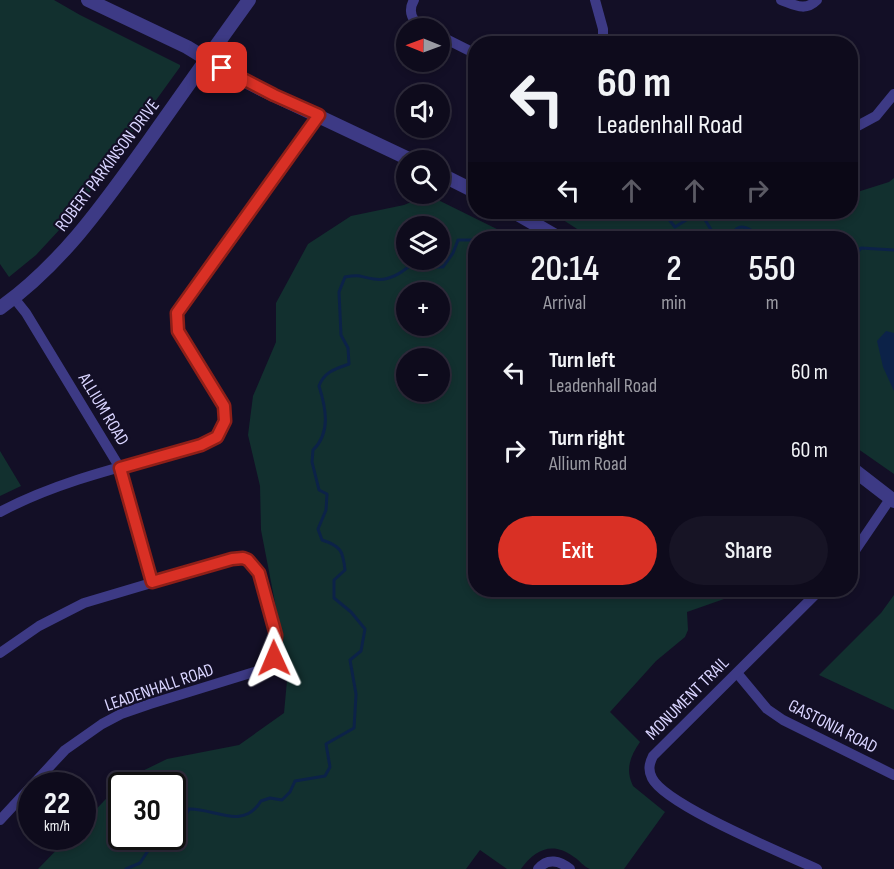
<!DOCTYPE html>
<html lang="en">
<head>
<meta charset="utf-8">
<style>
  body { margin:0; font-family:"Sofia Sans Condensed",sans-serif; background:#171425; color:#f1f3f6; height:100vh; display:flex; flex-direction:column; font-size:22px; white-space:nowrap }
  * { box-sizing:border-box; margin:0 }
  p { font-size:20px; color:#9b9ba3 }
  .icon { flex:none; width:33px; height:33px; fill:none; stroke:currentColor; stroke-width:2; stroke-linecap:round; stroke-linejoin:round }
  .map { position:relative; flex:1; overflow:hidden }
  .side { position:absolute; left:468px; top:231px; width:390px; height:366px; display:flex; flex-direction:column; background:#0e0b1c; border-radius:24px; box-shadow:0 3px 9px #0003,0 0 0 2px #2e2b3b }
  .side>* { flex:none }
  .top-card { position:absolute; left:468px; top:36px; width:390px; height:183px; border-radius:24px; box-shadow:0 3px 9px #0003,0 0 0 2px #2e2b3b; background:#0e0b1c; color:#f1f3f6; overflow:hidden }
  .needle { width:39px; rotate:271deg }
  .controls { position:absolute; left:396px; top:18px; display:grid; gap:12px }
  .controls a { display:grid; place-items:center; width:54px; height:54px; border-radius:50%; background:#0e0b1c; box-shadow:0 3px 9px #0003,0 0 0 2px #2e2b3b; font-size:30px }
  .speed { position:absolute; left:18px; top:772px; display:flex; gap:12px; font-size:30px; font-weight:700; text-align:center }
  .speed>* { display:grid; place-content:center; width:78px; height:78px; border-radius:50%; background:#0e0b1c; box-shadow:0 3px 9px #0003,0 0 0 2px #2e2b3b; line-height:1 }
  .speed small { font-size:15px; font-weight:400 }
  .speed .limit { border:3px solid #111; border-radius:9px; background:#fff; color:#111 }
  .pin { position:absolute; display:grid; place-items:center; width:51px; height:51px; color:#fff; margin:-26px; border-radius:12px; box-shadow:0 3px 9px #0006 }
  .me { position:absolute; width:66px; margin:-33px; rotate:359deg; stroke-linejoin:round; filter:drop-shadow(0 0 4px #0008) }
  .turn { display:flex; align-items:center; gap:21px; height:126px; padding:0 30px; font-size:27px }
  .turn .icon { width:78px; height:78px; stroke-width:2.5 }
  .turn b { display:block; font-size:42px; line-height:51px }
  .lanes { display:flex; align-items:center; height:57px; padding:0 30px; background:#0003; justify-content:center; gap:30px; direction:ltr }
  .lanes .off { opacity:.35 }
  .eta { display:flex; justify-content:space-evenly; align-items:center; height:102px; text-align:center }
  .eta b { font-size:36px; font-weight:600; line-height:42px }
  .action { display:flex; gap:12px; margin-top:auto; padding:12px 30px }
  .action a { flex:1; height:69px; border-radius:36px; background:#d93025; color:#fff; font-size:24px; font-weight:600; line-height:69px; text-align:center }
  .action a+a { background:#171425; color:#f1f3f6 }
  ul { padding:0; list-style:none }
  li { display:flex; align-items:center; gap:18px; height:78px; padding:0 30px }
  li div { flex:1 }
  li b { display:block; font-size:22px }
  li em { font-style:normal }
  .map>svg:first-child { display:block }
  .green { fill:#12302f; fill-rule:evenodd }
  .water { fill:#0c2248 }
  .lines { fill:none; stroke-linecap:round; stroke-linejoin:round }
  .stream { stroke:#0c2248; stroke-width:3 }
  .minor { stroke:#3d3a85; stroke-width:10 }
  .tertiary { stroke:#3d3a85; stroke-width:14 }
  .route-casing { stroke:#8d1f18; stroke-width:15 }
  .route { stroke:#d93025; stroke-width:10 }
  .labels { text-anchor:middle; stroke-width:4.5; stroke-linejoin:round; paint-order:stroke }
  .street-label { font-size:18px; fill:#d9d4ff; stroke:#130f26 }
</style>
</head>
<body>
<div class="map">
<svg width="894" height="869" viewBox="0 0 894 869">
  <rect width="100%" height="100%" fill="#130f26"/>
  <g class="green">
    <path d="M0,0H54L80,15L180,65V67L73,215L36,255L9,277L0,264Z"/>
    <path d="M894,178V474L851,444L850,238H591L551,212H850L851,194L889,182Z"/>
    <path d="M428,195L515,238H476V590H733L724,599L687,612L688,630L685,637L656,661L610,712L640,742C630,756 625,770 633,786L665,812L624,869C614,869 599,869 590,869C584,867 579,860 574,857C553,841 535,849 521,869H507L480,850L466,869H38L69,837H82L83,823L124,780L167,759L239,745L284,713L288,670L261,530L260,486L248,435L253,396L276,342V303L308,244L351,216L404,205ZM406,226H440V260H406ZM406,292H440V326H406ZM406,358H440V392H406ZM122,786H172V837H122Z"/>
    <path d="M0,451L21,486L0,496Z"/>
    <path d="M894,595V710L819,675L881,613Z"/>
  </g>
  <path class="water" d="M886,331L894,333V391L883,367L877,341Z"/>
  <g class="lines">
    <g class="stream">
      <path d="M663,212L675,227L691,217L704,218L716,238"/>
      <path d="M726,238C730,235 734,230 738,228C745,224 756,233 759,238"/>
      <path d="M850,261L861,248L894,250"/>
      <path d="M126,869L140,863L153,843H164L177,837L180,826L189,809C214,808 243,831 261,801L270,798L282,800L290,792L295,781L325,776L330,767L326,744L354,728L356,694L350,660L361,651L365,629L351,612L334,598V580L345,570C343,551 341,546 322,540L318,529L326,510L327,494L319,490L312,462L313,450C331,433 326,408 319,386C324,372 335,369 349,364L348,348L341,335L339,292L345,277C362,274 359,277 374,279C391,282 405,270 417,260L427,267H443L453,253L458,240H476"/>
    </g>
    <g class="minor">
      <path d="M414,0C407,12 413,22 423,28"/>
      <path d="M595,0L603,29V44"/>
      <path d="M781,0C795,5 805,12 817,0"/>
      <path d="M440,36L476,54"/>
      <path d="M850,130L876,116L894,94"/>
      <path d="M14,298L26,313L120,468L152,582"/>
      <path d="M0,512C62,479 134,464 201,445C267,415 172,357 177,313L319,115"/>
      <path d="M850,558L890,499"/>
      <path d="M0,653L39,626L84,603L232,559C246,558 252,561 259,573L276,635L275,658L267,668L150,704L121,714L102,724L65,750L0,820"/>
      <path d="M737,673L767,709L783,720L894,775"/>
      <path d="M538,869C548,857 560,861 570,869"/>
      <path d="M817,869C785,854 665,805 652,778C648,770 649,764 653,756L820,590"/>
    </g>
    <g class="tertiary">
      <path d="M88,0L187,47L228,72L263,90L411,160"/>
      <path d="M440,174L476,192"/>
      <path d="M514,212L559,238"/>
      <path d="M0,308C62,264 105,202 148,142C182,94 215,47 249,0"/>
      <path d="M850,467L894,501"/>
    </g>
  </g>
  <g class="lines">
    <g class="route-casing">
      <path id="route" d="M222,68L274,95L319,115L177,313L178,331L224,406L225,421L217,437L201,445L120,468L152,582L232,559L243,558L248,560L259,573L276,635L274,658"/>
    </g>
    <use href="#route" class="route"/>
  </g>
  <g class="labels">
    <g class="street-label">
      <text transform="translate(107 165) rotate(-53)" y="6">ROBERT PARKINSON DRIVE</text>
      <text transform="translate(104 409) rotate(59)" y="6">ALLIUM ROAD</text>
      <text transform="translate(159 687) rotate(-19)" y="6">LEADENHALL ROAD</text>
      <text transform="translate(687 698) rotate(-45)" y="6">MONUMENT TRAIL</text>
      <text transform="translate(833 726) rotate(27)" y="6">GASTONIA ROAD</text>
    </g>
  </g>
</svg>
<div class="controls">
<a><svg class="needle" viewBox="-14 -14 28 28"><path d="M0-13l5 13h-10z" fill="#e53935"/><path d="M0 13l5-13h-10z" fill="#9b9ba3"/></svg></a>
<a><svg class="icon" aria-label="sound" viewBox="0 0 24 24"><path d="M4 9h4l5-4v14l-5-4H4zM17 9q2 3 0 6"/></svg></a>
<a><svg class="icon" aria-label="search" viewBox="0 0 24 24"><circle cx="10" cy="10" r="6"/><path d="M15 15l6 6"/></svg></a>
<a><svg class="icon" aria-label="layers" viewBox="0 0 24 24"><path d="M12 4l9 5-9 5-9-5zM3 14l9 5 9-5"/></svg></a>
<a>+</a>
<a>−</a>
</div>
<div class="speed"><div>22<small>km/h</small></div><div class="limit">30</div></div>
<div class="pin" style="left:222px;top:68px;background:#d93025"><svg class="icon" aria-label="arrive" viewBox="0 0 24 24"><path d="M6 21V4h12l-3 4 3 4H6"/></svg></div>
<svg class="me" style="left:274px;top:658px" viewBox="-20 -20 40 40"><path d="M0-17L14 15 0 8-14 15z" fill="#d93025" stroke="#fff" stroke-width="4"/></svg>
<div class="top-card">
<div class="turn"><svg class="icon" aria-label="left" viewBox="0 0 24 24"><path d="M17 20v-9H6M10 6l-5 5 5 5"/></svg><div><b>60 m</b>Leadenhall Road</div></div>
<div class="lanes"><svg class="icon" aria-label="left" viewBox="0 0 24 24"><path d="M17 20v-9H6M10 6l-5 5 5 5"/></svg><svg class="icon off" aria-label="ahead" viewBox="0 0 24 24"><path d="M12 20V5M6 11l6-6 6 6"/></svg><svg class="icon off" aria-label="ahead" viewBox="0 0 24 24"><path d="M12 20V5M6 11l6-6 6 6"/></svg><svg class="icon off" aria-label="right" viewBox="0 0 24 24"><path d="M7 20v-9h11M14 6l5 5-5 5"/></svg></div>
</div>
<section class="side">
<div class="eta">
<div><b>20:14</b><p>Arrival</p></div>
<div><b>2</b><p>min</p></div>
<div><b>550</b><p>m</p></div>
</div>
<ul>
<li><svg class="icon" aria-label="left" viewBox="0 0 24 24"><path d="M17 20v-9H6M10 6l-5 5 5 5"/></svg><div><b>Turn left</b><p>Leadenhall Road</p></div><em>60 m</em></li>
<li><svg class="icon" aria-label="right" viewBox="0 0 24 24"><path d="M7 20v-9h11M14 6l5 5-5 5"/></svg><div><b>Turn right</b><p>Allium Road</p></div><em>60 m</em></li>
</ul>
<div class="action"><a>Exit</a><a>Share</a></div>
</section>
</div>
</body>
</html>
